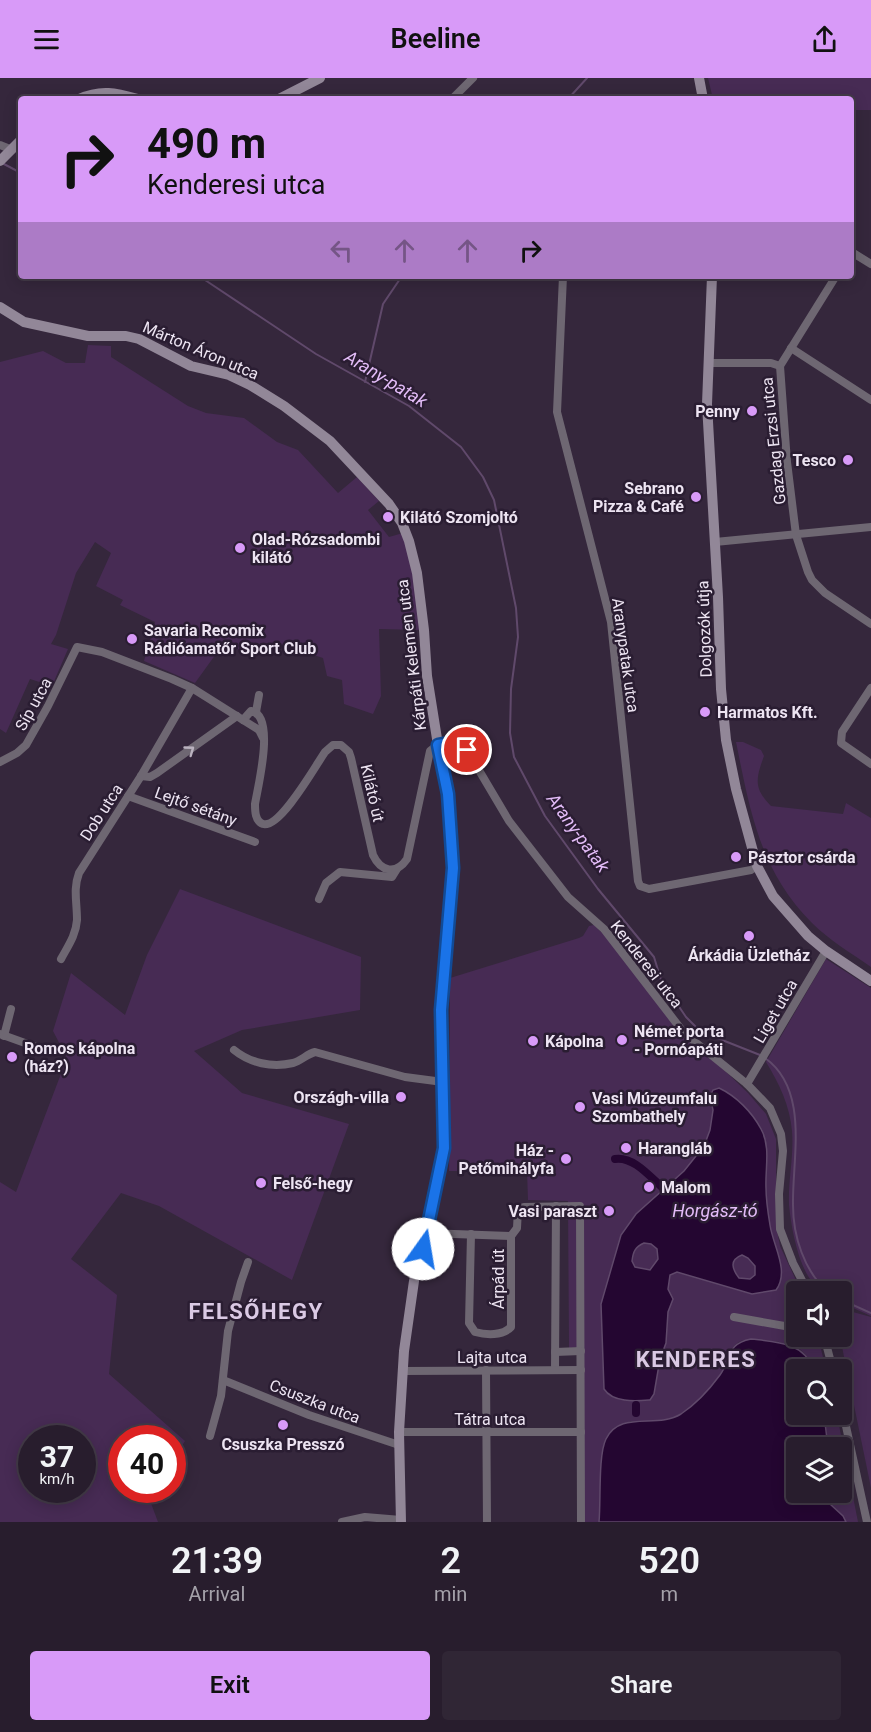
<!DOCTYPE html>
<html lang="en">
<head>
<meta charset="utf-8">
<style>
  body { margin:0; font-family:Roboto,sans-serif; background:#302635; color:#f1f3f6; height:100vh; display:flex; flex-direction:column; font-size:22px; white-space:nowrap }
  * { box-sizing:border-box; margin:0 }
  p { font-size:20px; color:#a5a2aa }
  .icon { flex:none; width:33px; height:33px; fill:none; stroke:currentColor; stroke-width:2; stroke-linecap:round; stroke-linejoin:round }
  .map { position:relative; height:1444px; overflow:hidden }
  .sheet { display:flex; flex-direction:column; background:#281d2d; flex:1 }
  .sheet>* { flex:none }
  .banner { position:absolute; left:18px; top:18px; width:836px; height:183px; border-radius:6px; box-shadow:0 3px 15px #0003,0 0 0 2px #443b49; background:#d89af8; color:#111; overflow:hidden }
  .controls { position:absolute; left:786px; top:1203px; display:grid; gap:12px }
  .controls a { display:grid; place-items:center; width:66px; height:66px; border-radius:6px; background:#281d2d; box-shadow:0 3px 15px #0003,0 0 0 2px #443b49; font-size:30px }
  .speed { position:absolute; left:18px; top:1347px; display:flex; gap:12px; font-size:30px; font-weight:700; text-align:center }
  .speed>* { display:grid; place-content:center; width:78px; height:78px; border-radius:50%; background:#281d2d; box-shadow:0 3px 15px #0003,0 0 0 2px #443b49; line-height:1 }
  .speed small { font-size:15px; font-weight:400 }
  .speed .limit { border:9px solid #d22; background:#fff; color:#111 }
  .pin { position:absolute; display:grid; place-items:center; width:51px; height:51px; color:#fff; margin:-26px; border:3px solid #fff; border-radius:50%; box-shadow:0 2px 6px #0007 }
  .me { position:absolute; width:66px; margin:-33px; rotate:13deg; stroke-linejoin:round; filter:drop-shadow(0 0 4px #0008) }
  .turn { display:flex; align-items:center; gap:21px; height:126px; padding:0 30px; font-size:27px }
  .turn .icon { width:78px; height:78px; stroke-width:2.5 }
  .turn b { display:block; font-size:42px; line-height:51px }
  .lanes { display:flex; align-items:center; height:57px; padding:0 30px; background:#0003; justify-content:center; gap:30px; direction:ltr }
  .lanes .off { opacity:.35 }
  .eta { display:flex; justify-content:space-evenly; align-items:center; height:102px; text-align:center }
  .eta b { font-size:36px; font-weight:600; line-height:42px }
  .button { display:flex; gap:12px; margin-top:auto; padding:12px 30px }
  .button a { flex:1; height:69px; border-radius:6px; background:#d89af8; color:#111; font-size:24px; font-weight:600; line-height:69px; text-align:center }
  .button a+a { background:#302635; color:#f1f3f6 }
  header { display:flex; justify-content:space-between; align-items:center; height:78px; padding:0 30px; background:#d89af8; color:#111; font-size:27px; font-weight:600 }
  .map>svg:first-child { display:block }
  .green { fill:#472b54; fill-rule:evenodd }
  .water { fill:#240631; stroke:#60496b; stroke-width:1.5; fill-rule:evenodd }
  .lines { fill:none; stroke-linecap:round; stroke-linejoin:round }
  .stream { stroke:#60496b; stroke-width:2 }
  .canal { stroke:#240631; stroke-width:8 }
  .street { stroke:#6e6772; stroke-width:8 }
  .secondary { stroke:#928798; stroke-width:10 }
  .oneway { stroke:#bab2bf }
  .route-casing { stroke:#114b97; stroke-width:15 }
  .route { stroke:#1a73e8; stroke-width:10 }
  .poi-dot { fill:#d89af8; stroke:#2a1d32; stroke-width:2 }
  .labels { text-anchor:middle; stroke-width:5; stroke-linejoin:round; paint-order:stroke }
  .street-label { font-size:16px; fill:#ede4f2; stroke:#2a1d32 }
  .poi-label { font-size:16px; font-weight:bold; fill:#ede4f2; stroke:#2a1d32; text-anchor:start }
  .water-label { font-size:18px; font-style:italic; fill:#e3bcf8; stroke:#2a1d32 }
  .district-label { font-size:22px; font-weight:bold; letter-spacing:1.5px; fill:#dac9e4; stroke:#2a1d32 }
</style>
</head>
<body>
<header><svg class="icon" aria-label="menu" viewBox="0 0 24 24"><path d="M4 6h16M4 12h16M4 18h16"/></svg>Beeline<svg class="icon" aria-label="share" viewBox="0 0 24 24"><path d="M12 15V3M7 8l5-5 5 5M5 13v7h14v-7"/></svg></header>
<div class="map">
<svg width="871" height="1444" viewBox="0 0 871 1444">
  <rect width="100%" height="100%" fill="#35273c"/>
  <g class="green">
    <path d="M708,0H871V32H851L850,21H713Z"/>
    <path d="M88,267L111,268V279L188,328L206,335L244,340L277,364L298,372L338,415L357,399L379,423L368,432L389,459L403,455L414,494L421,552L379,551L381,618L373,636L344,626L342,602L327,598L323,580L278,566L260,567L243,572L221,569L195,605L144,583L155,544L120,527L123,522L96,508L111,475L95,464L76,495L56,557L51,566L68,571L52,608L30,601L6,655L0,651V284L43,273L66,285H85Z"/>
    <path d="M736,664H743L761,672L764,678C756,700 753,710 771,728L843,736L846,725L871,740V889C851,875 829,862 812,845C760,793 750,733 736,664Z"/>
    <path d="M180,811L361,879L360,932L242,952L194,973L242,1015L349,1046L292,1202L159,1128L121,1115L71,1181L117,1217L109,1296L185,1363L173,1382L172,1360H122V1412H154L149,1420L158,1444H0V1104L16,1114L67,980L53,953L71,895L125,937L147,877ZM32,1360H82V1412H32Z"/>
    <path d="M594,847L613,865L681,957L699,973L720,988L748,1015L766,1036L776,1061V1147L780,1168L801,1213L796,1214V1258L818,1259L826,1291H813C810,1282 806,1275 798,1270C788,1264 749,1258 739,1264C728,1270 728,1285 721,1295C710,1314 688,1336 666,1342C655,1346 641,1344 630,1343L601,1422L599,1444H584L582,1269L569,1270L568,1123L528,1122L527,1093H449L450,900L579,860L583,858L589,848Z"/>
    <path d="M826,881L871,910V1238L842,1225V1214L820,1212C816,1208 811,1203 808,1198C797,1180 791,1148 789,1127C788,1102 794,1078 792,1053C790,1028 779,1005 766,984Z"/>
    <path d="M842,1231L871,1239V1410L840,1259L842,1258Z"/>
    <path d="M824,1337H837L858,1444H846L843,1438L818,1415L842,1414V1370L828,1369Z"/>
  </g>
  <g class="water">
    <path d="M719,1010C736,1018 752,1034 761,1051C771,1069 765,1091 766,1110C766,1122 768,1135 770,1147C773,1168 790,1193 776,1212L752,1216L677,1194L670,1197L668,1211L673,1221L668,1234L666,1265L660,1281L654,1316L650,1322C636,1323 613,1325 604,1311L601,1226L621,1157L636,1136L684,1093L704,1068L710,1052L713,1032L710,1018L713,1012ZM644,1165L651,1166L657,1171L658,1181L650,1192L635,1189L632,1183C633,1174 635,1169 644,1165ZM742,1177L748,1180L755,1188V1197L750,1201L739,1200C732,1191 729,1182 742,1177Z"/>
    <path d="M751,1261C776,1264 804,1264 813,1291L796,1292V1336L824,1337L828,1369L796,1370V1414L818,1415L843,1438L846,1444H599C601,1423 598,1377 606,1361C620,1332 657,1351 681,1336C696,1326 709,1312 720,1297C732,1280 726,1266 751,1261Z"/>
  </g>
  <g class="lines">
    <g class="stream">
      <path d="M568,21L587,0"/>
      <path d="M2,85L21,95"/>
      <path d="M199,198L316,276L409,328L461,369L483,399L494,422L516,530L518,559L511,611L510,655L514,679L545,738L598,811L654,879L661,902L686,939L696,949L712,958L760,977"/>
      <path d="M365,304L383,226L402,198"/>
      <path d="M765,980C810,1012 792,1081 793,1127C793,1158 804,1193 828,1214"/>
      <path d="M842,1222L871,1235"/>
    </g>
    <g class="canal">
      <path d="M615,1081C634,1078 651,1100 665,1112"/>
      <path d="M636,1335V1327"/>
    </g>
    <g class="street">
      <path d="M452,21L473,0"/>
      <path d="M0,67L10,71"/>
      <path d="M850,173L871,186"/>
      <path d="M563,198L557,334L611,544L638,803L640,808L649,811L751,792L757,788"/>
      <path d="M836,198L780,288L787,384L796,457L808,494L812,502L825,515L871,546"/>
      <path d="M791,270L871,322"/>
      <path d="M709,285H771L780,288"/>
      <path d="M715,464L871,449"/>
      <path d="M871,610L842,654L841,665L871,686"/>
      <path d="M256,634L259,617"/>
      <path d="M243,642L251,633C276,637 258,708 255,726C255,733 255,743 263,746C280,751 316,687 325,674L333,667H341L349,674L351,680L373,777C381,794 396,797 407,781L430,673C440,664 456,663 467,672L509,743L568,819L604,851L684,955L747,1006L770,1030L781,1056L783,1073L779,1116L780,1151L793,1185L808,1214"/>
      <path d="M0,684L17,675L26,667L48,628L77,569L102,574L172,601L192,610L259,652L263,660"/>
      <path d="M141,698L150,699L157,695L237,638"/>
      <path d="M128,718L255,764"/>
      <path d="M319,821L326,805L340,794L392,799L397,791"/>
      <path d="M61,881C68,868 76,857 77,842C77,824 73,811 79,795L141,698L192,610"/>
      <path d="M0,956L50,974"/>
      <path d="M4,958L11,931"/>
      <path d="M234,972C250,985 272,990 293,985C301,983 307,976 315,974L405,999L443,1004"/>
      <path d="M747,1006L826,873"/>
      <path d="M426,1155L511,1158L517,1150L518,1131L524,1129L580,1128L581,1444"/>
      <path d="M471,1156L469,1245L475,1254C486,1257 503,1258 511,1249V1158"/>
      <path d="M734,1239L796,1250"/>
      <path d="M824,1258L833,1292"/>
      <path d="M555,1274L581,1273"/>
      <path d="M486,1292L487,1444"/>
      <path d="M555,1292L556,1128"/>
      <path d="M402,1293L581,1292"/>
      <path d="M223,1302L309,1337L399,1367"/>
      <path d="M842,1330L867,1444"/>
      <path d="M399,1354H581"/>
      <path d="M210,1358L221,1318L228,1253L241,1204L248,1184"/>
      <path d="M342,1444L365,1439L401,1442"/>
    </g>
    <g class="secondary">
      <path d="M699,0L703,21"/>
      <path d="M79,21C101,11 116,15 138,21"/>
      <path d="M279,21L320,0"/>
      <path d="M0,83L21,62"/>
      <path d="M712,198L707,326L718,519L721,611L726,662L736,711L757,788L773,818L808,858L826,873L871,903"/>
      <path d="M0,229L24,244L88,258H126L139,261L191,288L229,297L250,307L284,328L330,363L389,426L402,445L409,463L417,495L424,552L427,598L438,667L448,716L453,790L441,918L444,1070L414,1203L404,1273L399,1354L401,1444"/>
    </g>
  </g>
  <defs><path id="oneway-chevron" d="M-2-3.5L2.5 0L-2 3.5" fill="none" stroke-width="1.6" stroke-linecap="round" stroke-linejoin="round" transform="scale(1.5)"/></defs>
  <use class="oneway" href="#oneway-chevron" transform="translate(190 672) rotate(-36)"/>
  <g class="lines">
    <g class="route-casing">
      <path id="route" d="M423,1171L444,1070L441,932L453,790L448,716L438,667C447,665 459,665 467,672"/>
    </g>
    <use href="#route" class="route"/>
  </g>
  <g class="poi-dot">
    <circle cx="752" cy="333" r="6"/>
    <circle cx="848" cy="382" r="6"/>
    <circle cx="696" cy="419" r="6"/>
    <circle cx="388" cy="439" r="6"/>
    <circle cx="240" cy="470" r="6"/>
    <circle cx="132" cy="561" r="6"/>
    <circle cx="705" cy="634" r="6"/>
    <circle cx="736" cy="779" r="6"/>
    <circle cx="749" cy="858" r="6"/>
    <circle cx="622" cy="962" r="6"/>
    <circle cx="533" cy="963" r="6"/>
    <circle cx="12" cy="979" r="6"/>
    <circle cx="401" cy="1019" r="6"/>
    <circle cx="580" cy="1029" r="6"/>
    <circle cx="626" cy="1070" r="6"/>
    <circle cx="566" cy="1081" r="6"/>
    <circle cx="261" cy="1105" r="6"/>
    <circle cx="649" cy="1109" r="6"/>
    <circle cx="609" cy="1133" r="6"/>
    <circle cx="283" cy="1347" r="6"/>
  </g>
  <g class="labels">
    <g class="street-label">
      <text transform="translate(201 272) rotate(23)" y="6">Márton Áron utca</text>
      <text transform="translate(773 363) rotate(-96)" y="6">Gazdag Erzsi utca</text>
      <text transform="translate(704 551) rotate(-92)" y="6">Dolgozók útja</text>
      <text transform="translate(411 577) rotate(-97)" y="6">Kárpáti Kelemen utca</text>
      <text transform="translate(626 577) rotate(82)" y="6">Aranypatak utca</text>
      <text transform="translate(33 626) rotate(-61)" y="6">Síp utca</text>
      <text transform="translate(373 715) rotate(77)" y="6">Kilátó út</text>
      <text transform="translate(196 728) rotate(20)" y="6">Lejtő sétány</text>
      <text transform="translate(101 734) rotate(-57)" y="6">Dob utca</text>
      <text transform="translate(647 886) rotate(52)" y="6">Kenderesi utca</text>
      <text transform="translate(775 933) rotate(-60)" y="6">Liget utca</text>
      <text transform="translate(498 1201) rotate(-90)" y="6">Árpád út</text>
      <text x="492" y="1285">Lajta utca</text>
      <text transform="translate(315 1323) rotate(21)" y="6">Csuszka utca</text>
      <text x="490" y="1347">Tátra utca</text>
    </g>
    <g class="poi-label">
      <text x="740" y="339" text-anchor="end">Penny</text>
      <text x="836" y="388" text-anchor="end">Tesco</text>
      <text x="684" y="416" text-anchor="end">Sebrano<tspan x="684" dy="18">Pizza &amp; Café</tspan></text>
      <text x="400" y="445">Kilátó Szomjoltó</text>
      <text x="252" y="467">Olad-Rózsadombi<tspan x="252" dy="18">kilátó</tspan></text>
      <text x="144" y="558">Savaria Recomix<tspan x="144" dy="18">Rádióamatőr Sport Club</tspan></text>
      <text x="717" y="640">Harmatos Kft.</text>
      <text x="748" y="785">Pásztor csárda</text>
      <text x="749" y="883" text-anchor="middle">Árkádia Üzletház</text>
      <text x="634" y="959">Német porta<tspan x="634" dy="18">- Pornóapáti</tspan></text>
      <text x="545" y="969">Kápolna</text>
      <text x="24" y="976">Romos kápolna<tspan x="24" dy="18">(ház?)</tspan></text>
      <text x="389" y="1025" text-anchor="end">Országh-villa</text>
      <text x="592" y="1026">Vasi Múzeumfalu<tspan x="592" dy="18">Szombathely</tspan></text>
      <text x="638" y="1076">Harangláb</text>
      <text x="554" y="1078" text-anchor="end">Ház -<tspan x="554" dy="18">Petőmihályfa</tspan></text>
      <text x="273" y="1111">Felső-hegy</text>
      <text x="661" y="1115">Malom</text>
      <text x="597" y="1139" text-anchor="end">Vasi paraszt</text>
      <text x="283" y="1372" text-anchor="middle">Csuszka Presszó</text>
    </g>
    <g class="water-label">
      <text transform="translate(386 301) rotate(31)" y="6">Arany-patak</text>
      <text transform="translate(578 755) rotate(54)" y="6">Arany-patak</text>
      <text x="715" y="1139">Horgász-tó</text>
    </g>
    <g class="district-label">
      <text x="256" y="1241">FELSŐHEGY</text>
      <text x="696" y="1289">KENDERES</text>
    </g>
  </g>
</svg>
<div class="controls">
<a><svg class="icon" aria-label="sound" viewBox="0 0 24 24"><path d="M4 9h4l5-4v14l-5-4H4zM17 9q2 3 0 6"/></svg></a>
<a><svg class="icon" aria-label="search" viewBox="0 0 24 24"><circle cx="10" cy="10" r="6"/><path d="M15 15l6 6"/></svg></a>
<a><svg class="icon" aria-label="layers" viewBox="0 0 24 24"><path d="M12 4l9 5-9 5-9-5zM3 14l9 5 9-5"/></svg></a>
</div>
<div class="speed"><div>37<small>km/h</small></div><div class="limit">40</div></div>
<div class="pin" style="left:467px;top:672px;background:#d93025"><svg class="icon" aria-label="arrive" viewBox="0 0 24 24"><path d="M6 21V4h12l-3 4 3 4H6"/></svg></div>
<svg class="me" style="left:423px;top:1171px" viewBox="-20 -20 40 40"><circle r="19" fill="#fff"/><path d="M0-13L10 11 0 6-10 11z" fill="#1a73e8"/></svg>
<div class="banner">
<div class="turn"><svg class="icon" aria-label="right" viewBox="0 0 24 24"><path d="M7 20v-9h11M14 6l5 5-5 5"/></svg><div><b>490 m</b>Kenderesi utca</div></div>
<div class="lanes"><svg class="icon off" aria-label="left" viewBox="0 0 24 24"><path d="M17 20v-9H6M10 6l-5 5 5 5"/></svg><svg class="icon off" aria-label="ahead" viewBox="0 0 24 24"><path d="M12 20V5M6 11l6-6 6 6"/></svg><svg class="icon off" aria-label="ahead" viewBox="0 0 24 24"><path d="M12 20V5M6 11l6-6 6 6"/></svg><svg class="icon" aria-label="right" viewBox="0 0 24 24"><path d="M7 20v-9h11M14 6l5 5-5 5"/></svg></div>
</div>
</div>
<section class="sheet">
<div class="eta">
<div><b>21:39</b><p>Arrival</p></div>
<div><b>2</b><p>min</p></div>
<div><b>520</b><p>m</p></div>
</div>
<div class="button"><a>Exit</a><a>Share</a></div>
</section>
</body>
</html>
